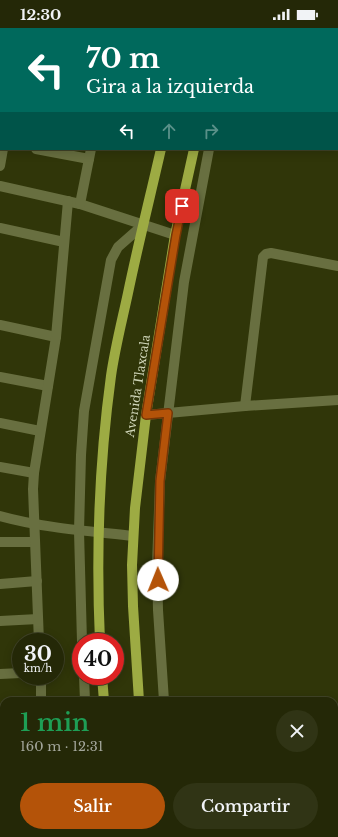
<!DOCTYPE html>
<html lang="es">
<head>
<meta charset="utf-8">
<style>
  body { margin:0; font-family:"Libre Baskerville",serif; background:#303415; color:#f1f3f6; height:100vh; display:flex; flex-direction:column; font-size:15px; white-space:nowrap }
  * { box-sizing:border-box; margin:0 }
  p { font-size:13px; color:#a3a69b }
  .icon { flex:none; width:22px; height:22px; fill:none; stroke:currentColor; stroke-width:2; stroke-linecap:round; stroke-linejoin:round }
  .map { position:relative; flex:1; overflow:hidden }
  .drawer { position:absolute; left:0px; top:669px; width:338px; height:140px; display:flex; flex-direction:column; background:#242807; border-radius:12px 12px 0 0; box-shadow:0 2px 10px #0003,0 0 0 1px #414428 }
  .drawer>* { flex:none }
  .top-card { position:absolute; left:0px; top:0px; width:338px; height:122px; box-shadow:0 2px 10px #0003,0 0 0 1px #414428; background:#00695c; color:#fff; overflow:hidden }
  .speed { position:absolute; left:12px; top:605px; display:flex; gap:8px; font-size:20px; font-weight:700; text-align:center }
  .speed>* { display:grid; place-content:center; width:52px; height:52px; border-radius:50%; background:#242807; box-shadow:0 2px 10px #0003,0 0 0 1px #414428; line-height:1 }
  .speed small { font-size:10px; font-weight:400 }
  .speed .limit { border:6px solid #d22; background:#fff; color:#111 }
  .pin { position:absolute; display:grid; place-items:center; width:34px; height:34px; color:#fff; margin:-17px; border-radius:8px; box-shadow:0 2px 6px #0006 }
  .me { position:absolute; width:44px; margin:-22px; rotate:359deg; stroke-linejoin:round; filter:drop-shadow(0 0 3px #0008) }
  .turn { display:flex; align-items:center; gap:14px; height:84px; padding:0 20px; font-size:18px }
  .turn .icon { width:52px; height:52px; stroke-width:2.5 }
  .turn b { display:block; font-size:28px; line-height:34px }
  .lanes { display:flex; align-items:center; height:38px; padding:0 20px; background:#0003; justify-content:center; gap:20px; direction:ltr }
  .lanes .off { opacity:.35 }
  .round { display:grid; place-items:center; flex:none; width:42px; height:42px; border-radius:21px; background:#303415 }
  .headline { display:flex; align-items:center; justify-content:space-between; height:68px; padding:0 20px }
  h1 { font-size:24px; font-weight:600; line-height:30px; color:#1e9e55 }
  .cta { display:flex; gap:8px; margin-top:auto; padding:8px 20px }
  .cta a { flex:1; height:46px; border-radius:24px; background:#b45309; color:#fff; font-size:16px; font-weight:600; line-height:46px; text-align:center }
  .cta a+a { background:#303415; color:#f1f3f6 }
  .status { display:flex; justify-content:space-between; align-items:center; height:28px; padding:0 20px; background:#242807; direction:ltr }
  .status svg { height:11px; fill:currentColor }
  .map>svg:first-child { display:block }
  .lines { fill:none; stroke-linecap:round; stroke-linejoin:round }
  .minor { stroke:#686f40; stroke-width:10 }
  .major { stroke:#9dab43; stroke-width:10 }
  .route-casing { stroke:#753606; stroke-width:10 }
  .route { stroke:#b45309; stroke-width:7 }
  .labels { text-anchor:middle; stroke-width:4; stroke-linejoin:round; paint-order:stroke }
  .street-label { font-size:12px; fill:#cfd5b8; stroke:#303609 }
</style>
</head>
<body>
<div class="status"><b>12:30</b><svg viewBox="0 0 49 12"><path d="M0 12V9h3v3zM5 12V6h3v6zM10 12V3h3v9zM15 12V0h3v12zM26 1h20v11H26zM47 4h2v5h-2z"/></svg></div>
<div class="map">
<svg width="338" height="809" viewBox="0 0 338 809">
  <rect width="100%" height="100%" fill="#303609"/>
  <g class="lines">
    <g class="minor">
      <path d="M29,0L31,1"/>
      <path d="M152,1V0"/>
      <path d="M228,1V0"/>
      <path d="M275,1L276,0"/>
      <path d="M0,36L1,37"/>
      <path d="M337,53H338"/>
      <path d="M337,92H338"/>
      <path d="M337,112H338"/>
      <path d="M36,121L89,131"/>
      <path d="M0,138L3,121"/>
      <path d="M0,158L80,176L175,207"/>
      <path d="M80,176L91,121"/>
      <path d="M0,200L64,214"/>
      <path d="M0,297L56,309"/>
      <path d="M0,349L48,358"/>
      <path d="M245,378L263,229L266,226L271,225L338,238"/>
      <path d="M146,387L245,378L338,372"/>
      <path d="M0,395L40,403"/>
      <path d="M0,439L34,445"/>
      <path d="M0,488C43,500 89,503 133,508"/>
      <path d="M0,514H35"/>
      <path d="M0,556L37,553"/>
      <path d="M0,593L38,591"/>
      <path d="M39,614L33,461L34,445L56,309L68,173"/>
      <path d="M82,614L79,503L81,427L84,383L111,232L118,219L143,197"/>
      <path d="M0,646L21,645"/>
      <path d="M41,648V673"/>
      <path d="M84,648L85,673"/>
      <path d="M164,673L158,582L157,538L160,453L184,254L209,121"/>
      <path d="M0,691H4"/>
      <path d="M0,722H4"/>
      <path d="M0,760H4"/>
      <path d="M95,805V809"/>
      <path d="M169,809L170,805"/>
    </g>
    <g class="major">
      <path d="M187,1V0"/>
      <path d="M218,1V0"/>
      <path d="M100,614C96,526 99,436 111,348C115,320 122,293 128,265C138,217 150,169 161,121"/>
      <path d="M102,648L104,673"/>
      <path d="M139,673L133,578L132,537L135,480L146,387L175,207L194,121"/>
      <path d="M114,805V809"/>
      <path d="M150,805L151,809"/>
    </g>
  </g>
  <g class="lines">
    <g class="route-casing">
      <path id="route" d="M158,552L160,453L168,385L146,387L176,207L182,178"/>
    </g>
    <use href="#route" class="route"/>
  </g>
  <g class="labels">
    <g class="street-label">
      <text transform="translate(138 358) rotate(-81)" y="4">Avenida Tlaxcala</text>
    </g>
  </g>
</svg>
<div class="speed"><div>30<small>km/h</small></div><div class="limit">40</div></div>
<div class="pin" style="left:182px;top:178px;background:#d93025"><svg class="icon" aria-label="arrive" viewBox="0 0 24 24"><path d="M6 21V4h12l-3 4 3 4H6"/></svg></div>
<svg class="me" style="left:158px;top:552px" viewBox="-20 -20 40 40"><circle r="19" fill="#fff"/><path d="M0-13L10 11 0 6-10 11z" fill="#b45309"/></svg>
<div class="top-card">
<div class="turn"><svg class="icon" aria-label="left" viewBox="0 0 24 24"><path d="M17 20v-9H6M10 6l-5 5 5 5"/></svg><div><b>70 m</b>Gira a la izquierda</div></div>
<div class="lanes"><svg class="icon" aria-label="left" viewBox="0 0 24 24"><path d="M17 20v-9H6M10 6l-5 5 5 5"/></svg><svg class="icon off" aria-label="ahead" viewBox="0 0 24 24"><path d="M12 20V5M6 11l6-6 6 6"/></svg><svg class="icon off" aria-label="right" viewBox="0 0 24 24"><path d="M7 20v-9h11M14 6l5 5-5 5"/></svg></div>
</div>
<section class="drawer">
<div class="headline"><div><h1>1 min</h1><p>160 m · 12:31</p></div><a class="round"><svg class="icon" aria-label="close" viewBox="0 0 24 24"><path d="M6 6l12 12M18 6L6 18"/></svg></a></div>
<div class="cta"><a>Salir</a><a>Compartir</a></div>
</section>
</div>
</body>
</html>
